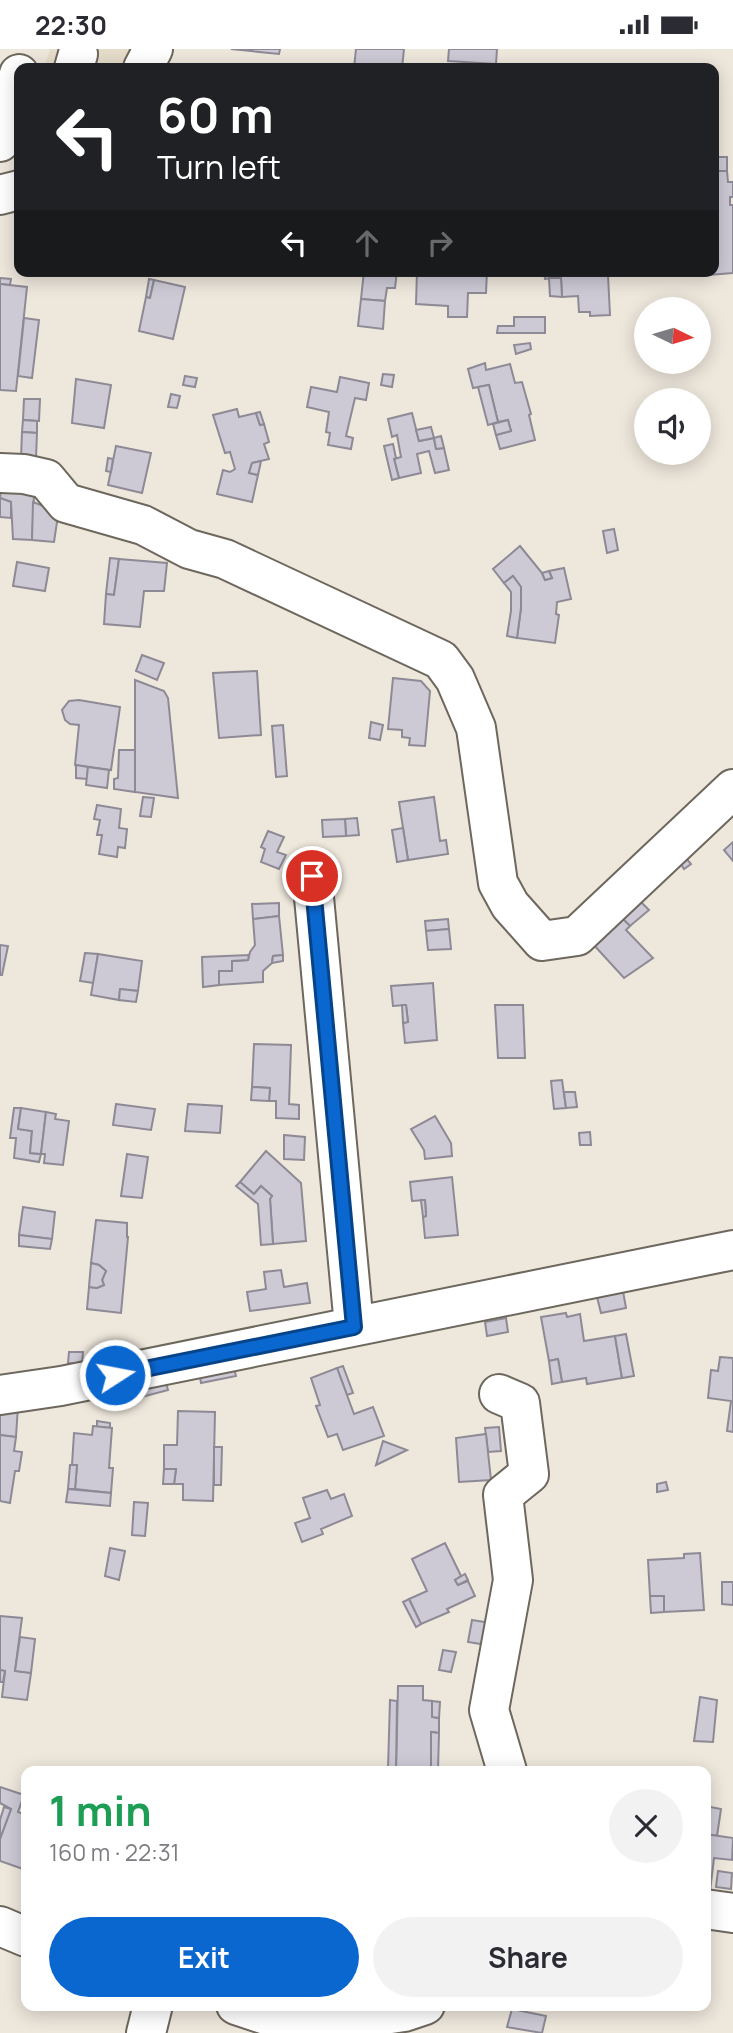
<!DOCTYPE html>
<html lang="en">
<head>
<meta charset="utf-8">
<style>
  body { margin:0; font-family:Manrope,sans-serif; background:#f2f2f3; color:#2b2b33; height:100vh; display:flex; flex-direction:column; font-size:26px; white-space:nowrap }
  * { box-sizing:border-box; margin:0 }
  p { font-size:23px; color:#7c7c81 }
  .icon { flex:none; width:38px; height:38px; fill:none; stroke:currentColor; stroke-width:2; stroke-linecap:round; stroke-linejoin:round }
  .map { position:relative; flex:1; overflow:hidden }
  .sheet { position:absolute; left:21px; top:1717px; width:690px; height:245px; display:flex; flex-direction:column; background:#fff; border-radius:14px; box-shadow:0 4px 18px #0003 }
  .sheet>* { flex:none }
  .hud { position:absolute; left:14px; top:14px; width:705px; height:214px; border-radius:14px; box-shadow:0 4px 18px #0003; background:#202124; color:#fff; overflow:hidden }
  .needle { width:46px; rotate:95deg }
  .buttons { position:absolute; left:634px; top:248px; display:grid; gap:14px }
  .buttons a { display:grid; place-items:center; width:77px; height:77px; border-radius:50%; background:#fff; box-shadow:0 4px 18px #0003; font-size:35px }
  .pin { position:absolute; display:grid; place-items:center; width:60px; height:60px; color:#fff; margin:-30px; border:4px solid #fff; border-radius:50%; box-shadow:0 2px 7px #0007 }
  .me { position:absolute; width:77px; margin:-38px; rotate:79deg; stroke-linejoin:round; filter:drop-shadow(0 0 5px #0008) }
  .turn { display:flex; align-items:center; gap:24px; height:147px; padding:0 28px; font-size:32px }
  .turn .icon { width:91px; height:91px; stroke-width:2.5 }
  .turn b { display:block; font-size:49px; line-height:60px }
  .lanes { display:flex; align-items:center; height:66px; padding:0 28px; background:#0003; justify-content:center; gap:35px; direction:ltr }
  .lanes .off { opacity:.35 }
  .round { display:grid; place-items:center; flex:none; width:74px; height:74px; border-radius:37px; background:#f2f2f3 }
  .summary { display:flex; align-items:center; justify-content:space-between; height:119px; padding:0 28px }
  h1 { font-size:42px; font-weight:700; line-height:52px; color:#1e9e55 }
  .button { display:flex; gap:14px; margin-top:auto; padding:14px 28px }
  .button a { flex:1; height:80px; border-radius:42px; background:#0a67d0; color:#fff; font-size:28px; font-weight:700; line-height:80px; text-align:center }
  .button a+a { background:#f2f2f3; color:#2b2b33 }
  .status { display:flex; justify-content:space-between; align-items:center; height:49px; padding:0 35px; background:#fff; direction:ltr }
  .status svg { height:19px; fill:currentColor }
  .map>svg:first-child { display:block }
  .built { fill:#e6dcca }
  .building { fill:#cdcad6; stroke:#8d8a95; stroke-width:2 }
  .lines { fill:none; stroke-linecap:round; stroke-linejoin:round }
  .minor-casing { stroke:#6d675d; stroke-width:42 }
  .major-casing { stroke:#6d675d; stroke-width:42 }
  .minor { stroke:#fff; stroke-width:38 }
  .major { stroke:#fff; stroke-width:38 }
  .route-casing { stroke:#064387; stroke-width:18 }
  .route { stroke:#0a67d0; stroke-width:12 }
</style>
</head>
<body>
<div class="status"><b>22:30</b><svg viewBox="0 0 49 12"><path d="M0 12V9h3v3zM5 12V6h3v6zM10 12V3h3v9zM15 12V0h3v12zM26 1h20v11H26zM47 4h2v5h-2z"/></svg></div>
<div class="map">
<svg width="733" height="1984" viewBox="0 0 733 1984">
  <rect width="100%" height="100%" fill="#eee7dc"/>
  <path class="built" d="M50,0H142L131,19H44Z"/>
  <g class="building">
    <path d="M231,0H280L279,5Z"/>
    <path d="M356,0H404L402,19H354Z"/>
    <path d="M449,0H497L496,15L448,12Z"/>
    <rect x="714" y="108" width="13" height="14"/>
    <path d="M714,122H727L728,133H733V148H730V156H733V224L709,226V222H714V179H715Z"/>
    <path d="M364,222H397L395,239H387L385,252L361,250Z"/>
    <path d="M417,222H487L486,244H468L467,268H448V257L416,255Z"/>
    <path d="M544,222H553V229L545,230Z"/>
    <path d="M553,222H588L589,226H608L610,266L590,267V263H579L578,247L562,248L561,229H553Z"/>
    <path d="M0,229L11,230L10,236L0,235Z"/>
    <path d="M549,229H561L562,248L550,247Z"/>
    <path d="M149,230L154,231L150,249L146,248Z"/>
    <path d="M154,231L185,238L173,290L139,282L146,248L150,249Z"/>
    <path d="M0,235L27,238L16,342L0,341Z"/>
    <path d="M361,250L385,252L383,280L358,277Z"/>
    <path d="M514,268H545V284H497L498,277H514Z"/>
    <path d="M24,269L39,271L32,329L18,327Z"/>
    <path d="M530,294L531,300L516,305L514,296Z"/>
    <path d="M485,314L486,321L510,315L515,334L522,333L531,365L529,366L535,391L500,400L496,386L511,382L508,371L498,373L489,336L473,339L468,320Z"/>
    <path d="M383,325L394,326L392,338L381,336Z"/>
    <path d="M185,327L197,329L195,338L183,336Z"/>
    <path d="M340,328L369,334L366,351L355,349L346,387L353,389L351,400L328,396L330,384L326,383L329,363L307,358L311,338L337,343Z"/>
    <path d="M76,330L111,336L104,379L72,374Z"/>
    <path d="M489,336L498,373L488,376L478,338Z"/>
    <path d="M171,345L180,347L177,359L168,358Z"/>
    <path d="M24,350H40L39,372L23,371Z"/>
    <path d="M237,360L239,368L256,364L260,376L264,375L269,393L264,395L269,410L252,414L249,424L258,426L252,453L217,445L223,421L230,423L235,420L230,403L225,404L213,366Z"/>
    <path d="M260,363L264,375L260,376L256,364Z"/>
    <path d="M412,364L419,392L434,389L436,400L444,399L449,421L435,424L429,402L417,405L421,424L399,429L394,410L401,408L397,386L392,388L388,370Z"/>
    <path d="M23,371L37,372V384L22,383Z"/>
    <path d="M508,371L511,382L496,386L493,375Z"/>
    <path d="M431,378L434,389L419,392L416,381Z"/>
    <path d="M22,383L37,384L36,409H21Z"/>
    <path d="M441,387L444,399L436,400L434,389Z"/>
    <path d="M393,395L396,409L394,410L399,429L392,431L384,397Z"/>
    <path d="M116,397L151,404L142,444L108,436Z"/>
    <path d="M108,409L113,410L111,423L106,422Z"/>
    <path d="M261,412L258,426L249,424L252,414Z"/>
    <path d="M2,432L16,435L34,448L32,491L13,490L11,453L0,449Z"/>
    <path d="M0,449L11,453V469L0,468Z"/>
    <path d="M33,453L56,462L57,473L54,493L32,491Z"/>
    <path d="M614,480L618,501L607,504L603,482Z"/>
    <path d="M520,497L542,524L545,531L552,529L549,522L564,519L571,550L557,553L556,565L559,566L555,594L517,589L521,559V538L513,527L504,534L493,520Z"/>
    <path d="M110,509L119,510L114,546L106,545Z"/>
    <path d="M119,510L167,514L164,542H144L140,578L104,575L106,545L114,546Z"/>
    <path d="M17,513L49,519L45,542L13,537Z"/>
    <path d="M549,522L552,529L545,531L542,524Z"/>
    <path d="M513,527L521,538V559L517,589L507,587L511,562V543L504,534Z"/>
    <path d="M142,606L164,614L157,631L136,622Z"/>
    <path d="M257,622L261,686L219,689L213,624Z"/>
    <path d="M393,629L421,632L430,642L425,697L409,696L410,689L402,688V681L388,680Z"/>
    <path d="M135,631L164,642L168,649L178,749L135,743Z"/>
    <path d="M79,651L120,658L111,721L75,716L79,676L70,675L65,671L62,661L69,652Z"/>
    <path d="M371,673L383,676L380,691L369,689Z"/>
    <path d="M283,676L287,727L276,728L272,677Z"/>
    <path d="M119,701H135V743L114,740V730L118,729Z"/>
    <path d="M76,716L88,718L87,730L76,729Z"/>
    <path d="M88,718L109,721L107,739L86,736Z"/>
    <path d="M143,748L154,749L151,768L140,767Z"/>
    <path d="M434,748L440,792L446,791L448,805L408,811L399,753Z"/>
    <path d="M97,756L121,760L119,779L127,780L125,799L118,798L117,808L99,805L102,786H97L100,771L94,770Z"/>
    <path d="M357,769L359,786L346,787L345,770Z"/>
    <path d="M345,770L346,787L323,788L322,771Z"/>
    <path d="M403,779L408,811L397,813L392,781Z"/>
    <path d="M268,782L284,788L277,803L286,806L279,820L261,813L265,800L261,798Z"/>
    <path d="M733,793V812L724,801Z"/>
    <path d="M686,809L691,815L684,820L680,814Z"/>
    <path d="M639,851L649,861L630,877L621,868Z"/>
    <path d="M279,854V867L253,870L252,855Z"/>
    <path d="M279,867L283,906L273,907L272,914L263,922V933L219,936V922H232V912L248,911L250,903L255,896L253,870Z"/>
    <path d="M621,868L630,877L626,881L653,909L624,929L592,894Z"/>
    <path d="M448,870L449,880L426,882L425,872Z"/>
    <path d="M449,880L451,900L428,901L426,882Z"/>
    <path d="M0,896L8,897L2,926H0Z"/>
    <path d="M85,904L98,905L94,934L80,932Z"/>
    <path d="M98,905L142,912L138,942L120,940L119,951L91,946Z"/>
    <path d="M249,906L248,911L232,912V922H219V936L203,938L202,908Z"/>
    <path d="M283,906V912L272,914L273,907Z"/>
    <path d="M433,934L437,991L405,994L403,974L408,973L406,956L393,957L391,937Z"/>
    <path d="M120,940L138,942L136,953L119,951Z"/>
    <path d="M402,956H406L408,973L403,974Z"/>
    <path d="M495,956H523L525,1009H498Z"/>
    <path d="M254,995L291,996L289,1055L299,1056V1070L276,1069V1052H269L270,1039L252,1038Z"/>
    <path d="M562,1031L566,1059L554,1060L551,1032Z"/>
    <path d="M252,1038L270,1039L269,1052L251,1051Z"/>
    <path d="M564,1043H575L577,1058L566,1059Z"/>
    <path d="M116,1055L155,1060L151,1081L113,1076Z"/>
    <path d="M188,1055L222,1057L220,1084L185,1082Z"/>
    <path d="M14,1059H21L18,1080L32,1082L30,1104L41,1105L39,1113L14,1109L16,1089H10Z"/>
    <path d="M21,1059L46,1063L41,1105L30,1104L32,1082L18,1080Z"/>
    <path d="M46,1063L56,1065L55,1070L69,1072L63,1116L44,1114L45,1105H41Z"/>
    <path d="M435,1067L451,1094L452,1107L425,1110L424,1101L411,1080Z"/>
    <path d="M590,1083L591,1096H580L579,1084Z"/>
    <path d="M284,1086L305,1088L304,1111L284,1110Z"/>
    <path d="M266,1102L301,1134L306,1192L273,1195L270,1150L272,1147L261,1137L254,1145L240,1133Z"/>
    <path d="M127,1105L148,1108L142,1149L121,1147Z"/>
    <path d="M452,1128L458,1186L425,1189L423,1168L426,1167L425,1151L412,1152L410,1133Z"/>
    <path d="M240,1133L254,1145L261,1137L272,1147L270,1150L273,1195L261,1196L258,1155L236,1137Z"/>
    <path d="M421,1151H425L426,1167L423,1168Z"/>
    <path d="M23,1158L55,1163L52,1190L19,1186Z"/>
    <path d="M96,1171L127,1174V1188H128L121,1264L87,1260L89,1238L97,1239L104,1236L102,1231L106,1222L99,1216L91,1214Z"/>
    <path d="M19,1186L52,1190L50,1200L19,1197Z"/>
    <path d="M91,1214L99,1216L106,1222L102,1231L104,1236L97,1239L89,1238Z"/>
    <path d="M281,1221L284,1238L307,1234L310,1254L250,1262L247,1243L266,1240L264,1223Z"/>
    <path d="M623,1242L626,1259L601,1264L597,1248Z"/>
    <path d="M566,1264L567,1268L580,1265L584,1292L615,1287L622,1329L587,1335L586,1329L562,1333L558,1310L549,1312L541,1268Z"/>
    <path d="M506,1269L508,1283L487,1287L485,1273Z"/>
    <path d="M626,1285L634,1327L622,1329L615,1287Z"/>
    <path d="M69,1303H83L82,1315L68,1314Z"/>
    <path d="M720,1308L733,1309V1383L727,1382L731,1352L708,1349L711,1321L718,1322Z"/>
    <path d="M558,1310L562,1333L552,1335L549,1312Z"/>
    <path d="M233,1315L236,1327L201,1334L199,1322Z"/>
    <path d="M343,1317L353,1344L347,1346L337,1319Z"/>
    <path d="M337,1319L354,1365L373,1358L384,1387L343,1401L337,1385L328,1388L316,1357L320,1356L311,1329Z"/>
    <path d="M165,1330L168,1341L138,1349V1336Z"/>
    <path d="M18,1357L16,1388L0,1386V1361Z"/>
    <path d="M178,1362L215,1363L213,1452L183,1451V1435H174L176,1420H164V1396H177Z"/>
    <path d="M97,1372L110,1374V1379L97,1378Z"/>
    <path d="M93,1377L112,1379L109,1419H113L111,1444L75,1440L77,1416H72L74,1384L92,1386Z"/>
    <path d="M499,1378L501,1402L488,1403L485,1379Z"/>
    <path d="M486,1385L491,1431L459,1433L456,1389Z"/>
    <path d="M0,1386L16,1388L14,1402L22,1403L19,1422H15L10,1454L0,1452Z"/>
    <path d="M383,1392L407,1401L376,1416Z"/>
    <path d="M214,1398H222L221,1436H214Z"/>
    <path d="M70,1416H77L75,1440H68Z"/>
    <path d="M164,1420H176L174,1435H163Z"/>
    <path d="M666,1433L668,1441L657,1443V1435Z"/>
    <path d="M68,1440L111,1444L110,1457L66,1453Z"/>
    <path d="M327,1441L331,1450L344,1445L352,1467L321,1480L323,1485L302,1493L295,1474L310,1469L303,1449Z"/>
    <path d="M134,1453L148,1454L145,1487L132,1486Z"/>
    <path d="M445,1494L461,1527L455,1531L458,1536L468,1532L475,1547L447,1560L449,1563L421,1575L409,1550L427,1542L412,1510Z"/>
    <path d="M110,1499L125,1502L119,1531L105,1527Z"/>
    <path d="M700,1504L704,1561L664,1563V1547H650L648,1511L684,1509V1505Z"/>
    <path d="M465,1525L468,1531L458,1536L455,1531Z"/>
    <path d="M722,1533H733V1556L722,1555Z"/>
    <path d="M650,1547H664V1563L651,1564Z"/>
    <path d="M409,1550L421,1575L416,1578L403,1553Z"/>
    <path d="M0,1567L22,1569L15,1622L31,1624L27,1651L2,1648L5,1622L0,1621Z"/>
    <path d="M472,1571L491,1574L487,1596L468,1593Z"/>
    <path d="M20,1588L35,1590L31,1624L15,1622Z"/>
    <path d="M443,1601L456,1603L451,1623L439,1621Z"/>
    <path d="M0,1621L5,1622L3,1633H0Z"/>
    <path d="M398,1637H423V1651L432,1652V1668L439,1669V1684L431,1683V1721L396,1720Z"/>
    <path d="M700,1648L717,1651L713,1693L694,1692Z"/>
    <path d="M390,1651L397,1652L396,1720H388Z"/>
    <path d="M432,1652L440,1653L439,1669L432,1668Z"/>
    <path d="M431,1683L439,1684L438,1721H431Z"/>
    <path d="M568,1719L600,1722H568Z"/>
    <path d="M0,1738L24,1746L18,1763L26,1766V1821L0,1812V1790L11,1760L0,1754Z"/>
    <path d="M705,1757L721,1760L717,1787L705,1785Z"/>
    <path d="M4,1758L11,1760L0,1790V1771Z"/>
    <path d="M705,1785L733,1789L732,1811L714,1809L709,1851L705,1850Z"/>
    <path d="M718,1822L732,1824L731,1840L716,1838Z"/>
    <path d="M512,1960L546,1967L542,1984L507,1978Z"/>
  </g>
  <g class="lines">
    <g class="minor-casing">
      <g id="minor">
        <path d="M74,19L78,5"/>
        <path d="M143,19L153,0"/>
        <path d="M0,146L19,141"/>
        <path d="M0,424L24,425L46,430L66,454L143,476L189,500L225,510L441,611L455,630L476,679L498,834L510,856L542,892L577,887L733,740"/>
        <path d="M312,827L354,1277"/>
        <path d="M499,1345L520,1354L529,1425L503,1446L513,1531L489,1661L507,1722"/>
        <path d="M0,1346L61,1337L733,1201"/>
        <path d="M705,1860L733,1864"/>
        <path d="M0,1877L26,1888"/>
        <path d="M236,1956L266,1966L343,1972L404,1963L425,1956"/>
        <path d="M146,1984L153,1956"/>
      </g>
    </g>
    <g class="major-casing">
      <path id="major" d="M0,93L19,25"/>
    </g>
    <use href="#minor" class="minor"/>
    <use href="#major" class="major"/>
  </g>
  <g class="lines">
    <g class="route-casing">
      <path id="route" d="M115,1326L354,1278L312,827"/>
    </g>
    <use href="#route" class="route"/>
  </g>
</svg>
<div class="buttons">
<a><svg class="needle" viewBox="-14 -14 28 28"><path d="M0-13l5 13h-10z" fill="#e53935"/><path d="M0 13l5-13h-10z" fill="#7c7c81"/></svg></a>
<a><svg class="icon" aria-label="sound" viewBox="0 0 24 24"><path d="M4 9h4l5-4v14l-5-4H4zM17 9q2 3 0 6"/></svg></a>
</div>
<div class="pin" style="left:312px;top:827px;background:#d93025"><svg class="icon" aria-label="arrive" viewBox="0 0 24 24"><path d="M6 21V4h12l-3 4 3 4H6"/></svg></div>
<svg class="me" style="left:115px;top:1326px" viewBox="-20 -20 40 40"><circle r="17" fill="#0a67d0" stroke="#fff" stroke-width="3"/><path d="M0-11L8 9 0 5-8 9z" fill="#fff"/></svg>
<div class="hud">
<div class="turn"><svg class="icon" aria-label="left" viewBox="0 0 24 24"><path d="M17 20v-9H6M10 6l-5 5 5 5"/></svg><div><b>60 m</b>Turn left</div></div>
<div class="lanes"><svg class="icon" aria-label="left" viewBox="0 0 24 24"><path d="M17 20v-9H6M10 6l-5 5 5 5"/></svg><svg class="icon off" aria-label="ahead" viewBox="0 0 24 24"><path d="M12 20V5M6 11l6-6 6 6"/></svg><svg class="icon off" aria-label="right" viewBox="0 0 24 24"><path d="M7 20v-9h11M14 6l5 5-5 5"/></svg></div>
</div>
<section class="sheet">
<div class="summary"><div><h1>1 min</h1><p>160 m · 22:31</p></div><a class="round"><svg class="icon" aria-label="close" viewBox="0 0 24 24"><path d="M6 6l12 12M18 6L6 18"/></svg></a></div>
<div class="button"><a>Exit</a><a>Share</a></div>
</section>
</div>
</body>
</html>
